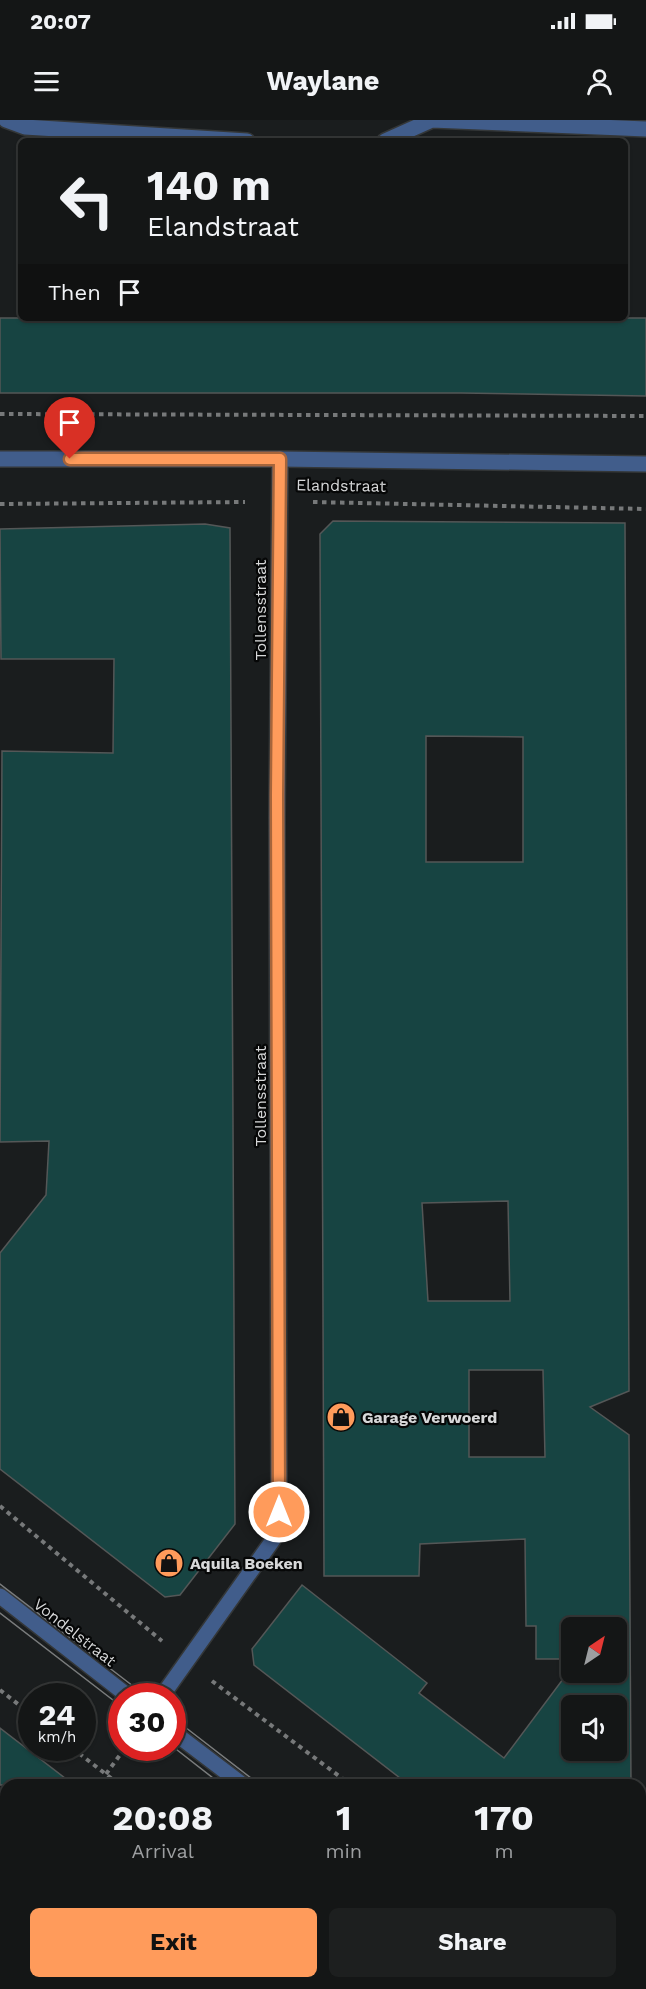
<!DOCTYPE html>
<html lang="en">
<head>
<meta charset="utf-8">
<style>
  body { margin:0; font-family:"Work Sans",sans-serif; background:#1d1f1f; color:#f1f3f6; height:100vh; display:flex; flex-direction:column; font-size:22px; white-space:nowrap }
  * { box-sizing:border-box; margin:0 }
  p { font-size:20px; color:#9d9fa1 }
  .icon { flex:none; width:33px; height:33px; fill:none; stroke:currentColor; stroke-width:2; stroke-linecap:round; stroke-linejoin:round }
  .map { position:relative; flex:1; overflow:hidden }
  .details { position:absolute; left:0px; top:1659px; width:646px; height:210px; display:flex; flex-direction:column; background:#141616; border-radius:18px 18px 0 0; box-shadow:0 2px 4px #0004,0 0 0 2px #333535 }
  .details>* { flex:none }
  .hud { position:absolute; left:18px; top:18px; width:610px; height:183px; border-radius:9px; box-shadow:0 2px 4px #0004,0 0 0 2px #333535; background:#141616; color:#f1f3f6; overflow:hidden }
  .needle { width:39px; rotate:35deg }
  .tools { position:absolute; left:561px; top:1497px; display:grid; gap:12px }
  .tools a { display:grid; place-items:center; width:66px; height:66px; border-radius:9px; background:#141616; box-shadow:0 2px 4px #0004,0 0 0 2px #333535; font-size:30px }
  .speed { position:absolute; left:18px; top:1563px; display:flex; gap:12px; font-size:30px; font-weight:700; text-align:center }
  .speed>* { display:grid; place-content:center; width:78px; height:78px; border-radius:50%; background:#141616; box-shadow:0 2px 4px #0004,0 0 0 2px #333535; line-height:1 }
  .speed small { font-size:15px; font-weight:400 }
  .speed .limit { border:9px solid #d22; background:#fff; color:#111 }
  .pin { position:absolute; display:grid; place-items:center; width:51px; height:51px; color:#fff; margin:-62px -26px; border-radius:50% 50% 50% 0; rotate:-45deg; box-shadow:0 0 6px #0007 }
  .pin .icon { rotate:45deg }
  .me { position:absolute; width:66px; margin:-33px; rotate:0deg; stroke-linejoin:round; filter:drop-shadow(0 0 4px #0008) }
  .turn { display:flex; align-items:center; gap:21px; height:126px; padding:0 30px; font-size:27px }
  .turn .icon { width:78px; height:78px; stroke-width:2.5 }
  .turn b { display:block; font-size:42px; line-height:51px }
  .then { display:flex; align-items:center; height:57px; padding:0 30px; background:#0003; gap:12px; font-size:22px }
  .eta { display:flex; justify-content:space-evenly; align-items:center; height:102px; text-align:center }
  .eta b { font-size:36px; font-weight:700; line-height:42px }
  .button { display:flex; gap:12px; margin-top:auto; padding:12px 30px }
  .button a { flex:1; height:69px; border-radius:9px; background:#ff9b5b; color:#111; font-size:24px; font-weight:700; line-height:69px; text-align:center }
  .button a+a { background:#1d1f1f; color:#f1f3f6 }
  .status { display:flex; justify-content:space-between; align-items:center; height:42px; padding:0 30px; background:#141616; direction:ltr }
  .status svg { height:16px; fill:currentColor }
  header { display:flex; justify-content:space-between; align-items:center; height:78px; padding:0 30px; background:#141616; font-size:27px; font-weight:700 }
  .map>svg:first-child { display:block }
  .building { fill:#174442; stroke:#545757; stroke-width:1.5; fill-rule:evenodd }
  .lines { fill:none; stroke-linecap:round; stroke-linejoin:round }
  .minor-casing { stroke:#343738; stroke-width:18 }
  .tertiary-casing { stroke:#343738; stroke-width:18 }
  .path { stroke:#77797a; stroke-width:4; stroke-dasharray:4.5 4.5; stroke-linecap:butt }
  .minor { stroke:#415d8b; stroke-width:15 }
  .tertiary { stroke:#415d8b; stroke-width:15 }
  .tram { stroke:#7a7c7d; stroke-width:1.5 }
  .route-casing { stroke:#a6653b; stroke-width:15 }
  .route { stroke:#ff9b5b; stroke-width:10 }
  .labels { text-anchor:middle; stroke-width:4.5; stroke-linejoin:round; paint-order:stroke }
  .street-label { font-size:16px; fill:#d7d8d9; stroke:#060707 }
  .poi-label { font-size:16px; font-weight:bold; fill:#d7d8d9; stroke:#060707; text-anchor:start }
</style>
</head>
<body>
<div class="status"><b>20:07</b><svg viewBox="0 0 49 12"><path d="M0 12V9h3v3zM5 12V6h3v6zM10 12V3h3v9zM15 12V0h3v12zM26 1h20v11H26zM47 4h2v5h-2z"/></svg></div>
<header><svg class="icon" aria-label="menu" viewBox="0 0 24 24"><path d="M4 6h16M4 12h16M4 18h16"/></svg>Waylane<svg class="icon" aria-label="person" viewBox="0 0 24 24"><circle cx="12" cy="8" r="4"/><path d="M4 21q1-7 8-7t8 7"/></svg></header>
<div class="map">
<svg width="646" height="1869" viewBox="0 0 646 1869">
  <rect width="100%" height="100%" fill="#1a1d1e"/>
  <g class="building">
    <path d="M0,198H646V276L461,273H0Z"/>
    <path d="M333,401L625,403L629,1271L590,1287L629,1315L631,1665H409L254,1545L252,1529L302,1465L427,1563L419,1573L504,1638L572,1547V1552H616V1508H572V1539H536V1506H526L525,1419L420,1424L419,1456H324L320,414ZM426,616L523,617V742H426ZM508,1081L510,1181H428L422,1083ZM469,1250H543L545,1337H469ZM572,1586H616V1630H572Z"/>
    <path d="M205,404L230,408L235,1404L180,1475L165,1477L0,1349V1133L46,1075L49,1021L0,1022L2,631L113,633L114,539H1L0,409Z"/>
    <path d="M0,1608L74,1665H0Z"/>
  </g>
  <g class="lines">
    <g class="minor-casing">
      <g id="minor">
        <path d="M6,0L25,7L247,21"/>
        <path d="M385,21L432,0L646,9"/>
        <path d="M0,339H280L646,344"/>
        <path d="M162,1576L273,1420L279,1391L277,698L280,339"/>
        <path d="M288,1863V1869"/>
      </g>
    </g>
    <g class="tertiary-casing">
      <g id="tertiary">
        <path d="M0,1476L128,1576"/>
        <path d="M172,1611L243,1665"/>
        <path d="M499,1863L507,1869"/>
      </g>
    </g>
    <g class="path">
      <path d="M0,294L646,296"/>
      <path d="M313,382L646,389"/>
      <path d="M0,384L245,382"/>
      <path d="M0,1386L162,1521"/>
      <path d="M212,1561L351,1665"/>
      <path d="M0,1570L32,1595"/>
      <path d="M72,1628L120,1665"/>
      <path d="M106,1654L125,1628"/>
      <path d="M430,1863L438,1869"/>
      <path d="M611,1863L618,1869"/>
    </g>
    <use href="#minor" class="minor"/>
    <use href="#tertiary" class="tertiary"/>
    <g class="tram">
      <path d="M0,1464L146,1576"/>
      <path d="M0,1493L122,1587"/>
      <path d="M172,1597L260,1665"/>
      <path d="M172,1626L222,1665"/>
      <path d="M480,1863L487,1869"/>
      <path d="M516,1863L523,1869"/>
    </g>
  </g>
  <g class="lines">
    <g class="route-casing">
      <path id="route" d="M70,339H280L277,675L279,1392"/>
    </g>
    <use href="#route" class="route"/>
  </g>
  <defs>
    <g id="shop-disc" transform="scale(1.5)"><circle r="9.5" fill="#ff9b5b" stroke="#060707"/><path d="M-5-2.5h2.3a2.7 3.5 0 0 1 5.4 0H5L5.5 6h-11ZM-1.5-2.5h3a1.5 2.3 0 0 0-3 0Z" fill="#111"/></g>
  </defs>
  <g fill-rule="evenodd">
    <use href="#shop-disc" x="341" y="1297"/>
    <use href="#shop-disc" x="169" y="1443"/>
  </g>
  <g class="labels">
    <g class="street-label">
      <text transform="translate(341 365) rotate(1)" y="6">Elandstraat</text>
      <text transform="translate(260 490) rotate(-90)" y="6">Tollensstraat</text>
      <text transform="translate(260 976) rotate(-90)" y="6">Tollensstraat</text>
      <text transform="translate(75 1512) rotate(38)" y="6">Vondelstraat</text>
    </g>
    <g class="poi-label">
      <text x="362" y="1303">Garage Verwoerd</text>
      <text x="190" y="1449">Aquila Boeken</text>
    </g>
  </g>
</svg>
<div class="tools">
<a><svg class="needle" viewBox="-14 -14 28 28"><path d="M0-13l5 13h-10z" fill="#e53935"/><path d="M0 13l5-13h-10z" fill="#9d9fa1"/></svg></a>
<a><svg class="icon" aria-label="sound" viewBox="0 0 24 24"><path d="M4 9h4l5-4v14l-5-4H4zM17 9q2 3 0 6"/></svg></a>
</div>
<div class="speed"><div>24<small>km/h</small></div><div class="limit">30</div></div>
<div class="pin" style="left:70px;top:339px;background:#d93025"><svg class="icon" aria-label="arrive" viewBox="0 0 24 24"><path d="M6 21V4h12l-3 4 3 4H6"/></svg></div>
<svg class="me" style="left:279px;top:1392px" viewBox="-20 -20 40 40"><circle r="17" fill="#ff9b5b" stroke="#fff" stroke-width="3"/><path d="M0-11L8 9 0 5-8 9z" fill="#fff"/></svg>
<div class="hud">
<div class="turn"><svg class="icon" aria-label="left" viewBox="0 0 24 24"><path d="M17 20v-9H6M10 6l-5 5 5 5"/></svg><div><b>140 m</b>Elandstraat</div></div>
<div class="then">Then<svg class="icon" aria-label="arrive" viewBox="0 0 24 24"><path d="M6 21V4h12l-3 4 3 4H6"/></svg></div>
</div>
<section class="details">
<div class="eta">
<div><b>20:08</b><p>Arrival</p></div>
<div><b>1</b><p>min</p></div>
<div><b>170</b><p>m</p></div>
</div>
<div class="button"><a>Exit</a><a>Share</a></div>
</section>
</div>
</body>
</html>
